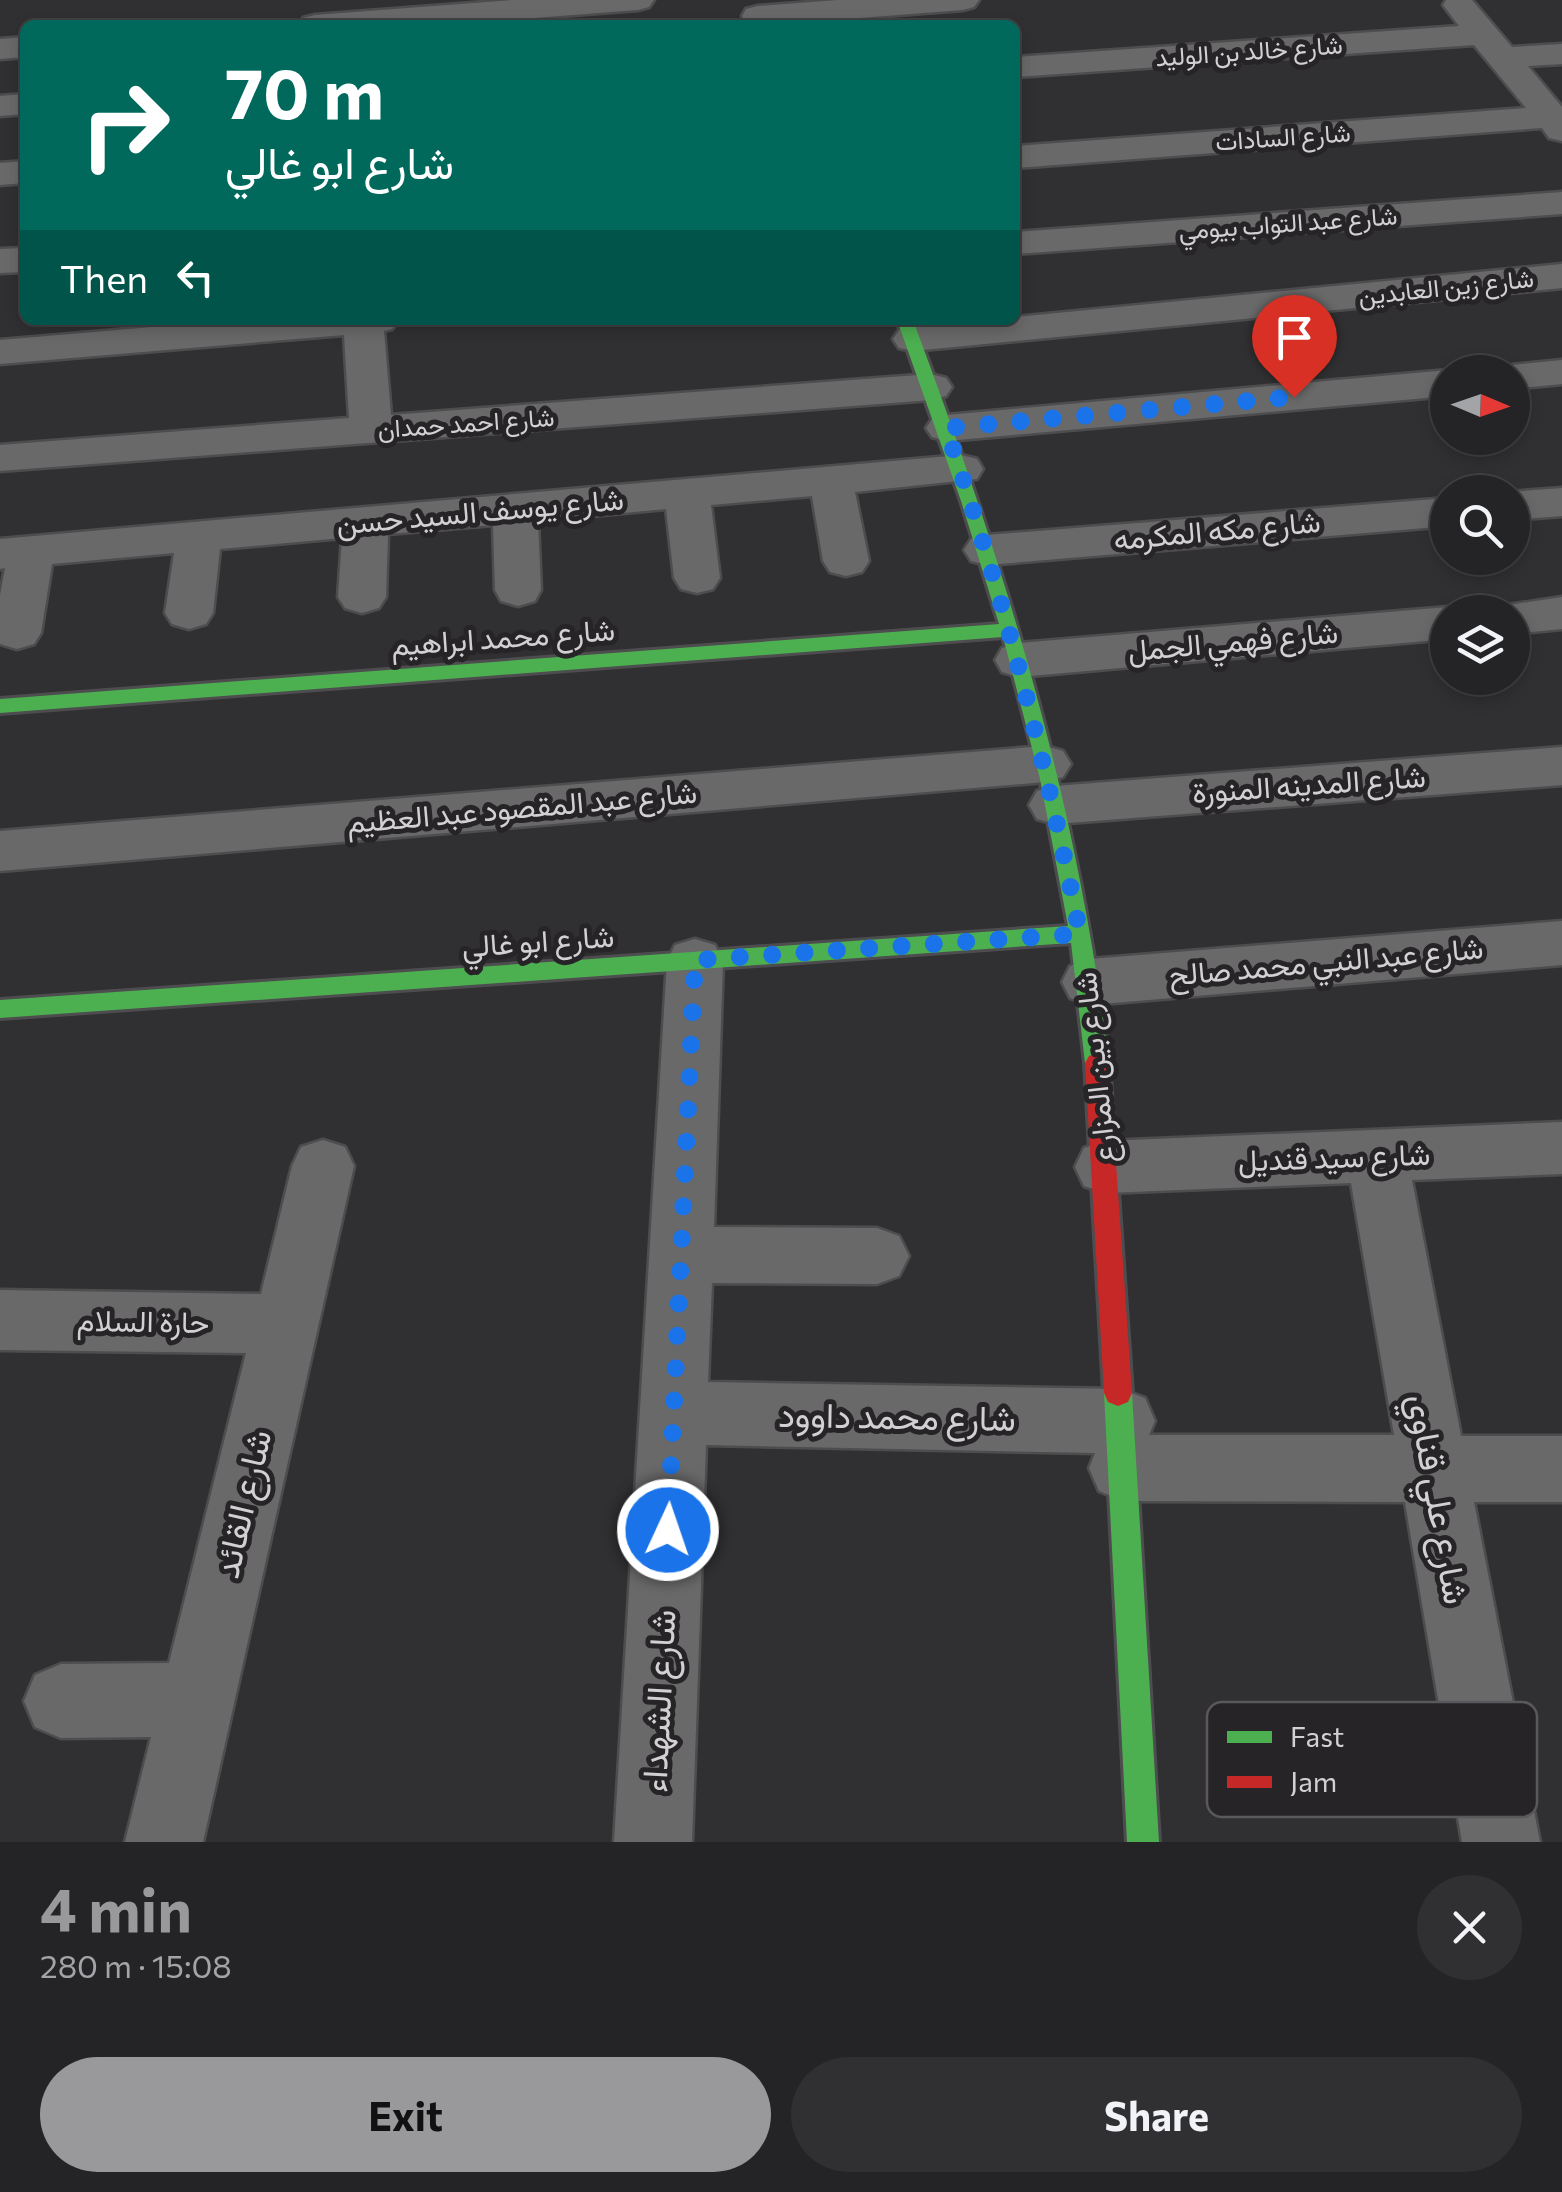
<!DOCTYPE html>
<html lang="en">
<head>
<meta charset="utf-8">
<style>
  body { margin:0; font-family:Commissioner,Vazirmatn,sans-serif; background:#302f32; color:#f1f3f6; height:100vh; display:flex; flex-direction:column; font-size:38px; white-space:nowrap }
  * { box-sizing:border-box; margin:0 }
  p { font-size:32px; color:#a3a4a7 }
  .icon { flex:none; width:55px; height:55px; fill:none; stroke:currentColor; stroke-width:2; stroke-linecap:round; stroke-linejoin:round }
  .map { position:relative; height:1842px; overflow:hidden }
  .side { display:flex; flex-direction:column; background:#242325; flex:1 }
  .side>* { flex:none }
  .banner { position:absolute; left:20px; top:20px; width:1000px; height:305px; border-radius:15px; box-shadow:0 5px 15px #0003,0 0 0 2px #414042; background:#00695c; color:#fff; overflow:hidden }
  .needle { width:65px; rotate:92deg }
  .controls { position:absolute; left:1430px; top:355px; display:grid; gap:20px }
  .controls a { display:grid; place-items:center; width:100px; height:100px; border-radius:50%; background:#242325; box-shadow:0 5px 15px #0003,0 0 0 2px #414042; font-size:50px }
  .pin { position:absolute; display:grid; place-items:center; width:85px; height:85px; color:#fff; margin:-102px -42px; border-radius:50% 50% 50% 0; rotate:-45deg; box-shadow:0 0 10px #0007 }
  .pin .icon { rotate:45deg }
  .me { position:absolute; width:110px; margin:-55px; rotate:3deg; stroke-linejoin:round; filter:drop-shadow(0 0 8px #0008) }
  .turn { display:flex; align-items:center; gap:35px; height:210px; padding:0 40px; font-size:45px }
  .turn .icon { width:130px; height:130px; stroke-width:2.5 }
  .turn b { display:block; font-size:70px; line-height:85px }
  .then { display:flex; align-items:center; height:95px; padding:0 40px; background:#0003; gap:20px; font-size:38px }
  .round { display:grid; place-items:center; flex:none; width:105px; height:105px; border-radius:52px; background:#302f32 }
  .overview { display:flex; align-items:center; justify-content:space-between; height:170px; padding:0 40px }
  h1 { font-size:60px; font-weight:700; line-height:75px; color:#99989a }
  .button { display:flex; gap:20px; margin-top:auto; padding:20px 40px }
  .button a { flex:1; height:115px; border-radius:60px; background:#99989a; color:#111; font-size:40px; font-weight:700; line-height:115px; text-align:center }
  .button a+a { background:#302f32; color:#f1f3f6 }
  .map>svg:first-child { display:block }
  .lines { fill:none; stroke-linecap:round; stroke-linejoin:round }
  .street-casing { stroke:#4d4c4e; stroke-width:5 }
  .fast-casing { stroke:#4d4c4e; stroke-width:6 }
  .jam-casing { stroke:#4d4c4e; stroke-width:6 }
  .street { fill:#6a696a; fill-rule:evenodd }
  .fast { fill:#4caf50; fill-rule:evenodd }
  .jam { fill:#c62828; fill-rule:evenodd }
  .route { stroke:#1a73e8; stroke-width:18; stroke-dasharray:0 32.4 }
  .labels { text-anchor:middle; stroke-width:10; stroke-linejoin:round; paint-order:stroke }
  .far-street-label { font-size:25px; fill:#d2d0d3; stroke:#272428 }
  .street-label { font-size:30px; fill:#d2d0d3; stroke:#272428 }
  .near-street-label { font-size:35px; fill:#d2d0d3; stroke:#272428 }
  .key { fill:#272428; stroke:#5a585b; stroke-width:2.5 }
  .key-label { font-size:28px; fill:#d2d0d3 }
</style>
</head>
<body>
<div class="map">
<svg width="1562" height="1842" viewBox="0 0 1562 1842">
  <rect width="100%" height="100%" fill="#302f31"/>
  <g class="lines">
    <g class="street-casing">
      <g id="street">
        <path d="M512,0H654L649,7L638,10L442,25H299L303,18L315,15Z"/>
        <path d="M838,0H979L974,7L963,10L768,25L746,23L742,16L746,9L758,6Z"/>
        <path d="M1446,0H1472L1512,47L1562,44V64L1528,66L1562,107V141L1549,138L1542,128L1015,168V146L1526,108L1474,45L1015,77V57L1459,26L1443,5Z"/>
        <path d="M25,37V57L0,59V39Z"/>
        <path d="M25,94V114L0,116V96Z"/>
        <path d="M25,161V183L0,185V163Z"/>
        <path d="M1562,192V214L1015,254V232Z"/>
        <path d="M25,248V272L0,273V249Z"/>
        <path d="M1562,264V288L913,351L899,348L893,339L899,330L913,327L1015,320V317Z"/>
        <path d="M234,320H398L392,329L384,331L391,415L931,374L946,378L952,387L946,396L931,400L0,471V445L349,418L344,335L0,364V340Z"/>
        <path d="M1562,360V384L1512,389V372H1494L1512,365Z"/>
        <path d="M1448,370L1456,372H1448V396L947,441L932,437L926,428L932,419L947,415Z"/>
        <path d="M961,455L977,459L983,469L977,479L855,492L869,561L862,572L846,576L830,572L823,561L812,496L711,505L720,578L713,589L697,593L681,589L674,578L666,509L538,521L541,590L535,601L518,606L501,601L495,590L493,525L388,534L386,597L379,608L362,613L345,608L338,597L342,538L220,549L213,613L206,624L189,629L172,624L165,613L174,553L52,564L41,633L34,644L17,649L0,644V595L5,568L0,569V539Z"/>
        <path d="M1562,488V516L1512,520V492H1509Z"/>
        <path d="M1448,498V526L987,565L971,561L964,550L971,539L987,535Z"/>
        <path d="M1562,597V629L1512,634V612H1492L1495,607Z"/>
        <path d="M1448,607L1465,612H1448V639L1019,677L1002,672L995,660L1002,648L1019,643Z"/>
        <path d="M1045,746L1063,751L1071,764L1063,777L1045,782L0,871V831Z"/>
        <path d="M1562,747V785L1055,824L1037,819L1029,805L1037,791L1055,786Z"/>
        <path d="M1562,921V965L1090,1005L1070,998L1062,982L1070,966L1090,959Z"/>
        <path d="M695,939L715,945L723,961L714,1227L877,1228L899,1236L909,1256L899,1276L877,1284L712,1283L708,1382L1121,1389L1145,1398L1155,1421L1149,1435H1394L1351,1183L1106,1193L1084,1186L1075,1167L1084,1148L1106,1141L1562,1122V1174L1412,1180L1461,1436H1562V1502H1474L1540,1842H1462L1405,1502L1123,1501L1099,1491L1089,1468L1095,1453L706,1445L692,1842H614L667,961L675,945Z"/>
        <path d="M323,1140L345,1147L354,1166L203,1842H125L151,1737L61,1738L35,1727L24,1701L35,1675L61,1664L169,1663L246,1353L0,1350V1290L261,1294L292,1166L301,1147Z"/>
      </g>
    </g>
    <g class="fast-casing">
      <g id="fast">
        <path d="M897,320H913C1006,569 1077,798 1109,1063L1105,1070L1097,1073L1089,1070L1085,1063L1071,943L0,1018V1000L1068,926L1040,779L1003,637L0,713V699L999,624L961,501Z"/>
        <path d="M1118,1380L1128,1384L1132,1393L1159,1842H1127L1104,1393L1108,1384Z"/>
      </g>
    </g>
    <g class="jam-casing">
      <path id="jam" d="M1097,1053L1105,1056L1109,1063L1132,1393L1128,1402L1118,1406L1108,1402L1104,1393L1085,1063L1089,1056Z"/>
    </g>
    <use href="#street" class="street"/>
    <use href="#fast" class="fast"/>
    <use href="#jam" class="jam"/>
  </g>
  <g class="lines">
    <path class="route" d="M668,1530L695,960L1080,934C1046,762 1003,594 946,428L1294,397"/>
  </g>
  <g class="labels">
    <g class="far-street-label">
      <text transform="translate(1249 51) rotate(-4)" y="9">شارع خالد بن الوليد</text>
      <text transform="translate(1283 137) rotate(-4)" y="9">شارع السادات</text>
      <text transform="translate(1288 223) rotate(-4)" y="9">شارع عبد التواب بيومي</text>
      <text transform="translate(1446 287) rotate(-6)" y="9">شارع زين العابدين</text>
      <text transform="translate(466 423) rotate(-4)" y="9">شارع احمد حمدان</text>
    </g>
    <g class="street-label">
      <text transform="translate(480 512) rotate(-5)" y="10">شارع يوسف السيد حسن</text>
      <text transform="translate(1217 531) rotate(-5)" y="10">شارع مكه المكرمه</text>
      <text transform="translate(503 638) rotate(-4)" y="10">شارع محمد ابراهيم</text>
      <text transform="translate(1233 642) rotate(-5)" y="10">شارع فهمي الجمل</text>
      <text transform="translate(1309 785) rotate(-4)" y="10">شارع المدينه المنورة</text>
      <text transform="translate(522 808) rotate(-5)" y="10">شارع عبد المقصود عبد العظيم</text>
      <text transform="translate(538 942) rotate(-4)" y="10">شارع ابو غالي</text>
      <text transform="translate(1326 962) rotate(-5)" y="10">شارع عبد النبي محمد صالح</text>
      <text transform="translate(1096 1068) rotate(-96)" y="10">شارع بين المزارع</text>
      <text transform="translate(1334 1158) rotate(-2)" y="10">شارع سيد قنديل</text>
      <text transform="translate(143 1322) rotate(1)" y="10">حارة السلام</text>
    </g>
    <g class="near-street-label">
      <text transform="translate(897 1417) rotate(1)" y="12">شارع محمد داوود</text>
      <text transform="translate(1438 1499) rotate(80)" y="12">شارع علي قناوي</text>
      <text transform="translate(243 1504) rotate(-77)" y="12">شارع القائد</text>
      <text transform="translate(659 1701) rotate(-87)" y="12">شارع الشهداء</text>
    </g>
  </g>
  <rect x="1207" y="1702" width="330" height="115" rx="15" class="key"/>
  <rect x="1227" y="1731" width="45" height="12" fill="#4caf50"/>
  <rect x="1227" y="1776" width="45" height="12" fill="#c62828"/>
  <g class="key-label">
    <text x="1290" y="1747">Fast</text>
    <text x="1290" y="1792">Jam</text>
  </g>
</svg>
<div class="controls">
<a><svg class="needle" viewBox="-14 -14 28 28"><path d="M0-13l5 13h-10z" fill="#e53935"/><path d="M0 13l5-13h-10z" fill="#a3a4a7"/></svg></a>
<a><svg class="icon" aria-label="search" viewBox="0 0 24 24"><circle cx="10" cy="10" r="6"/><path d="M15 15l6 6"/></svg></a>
<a><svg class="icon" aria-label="layers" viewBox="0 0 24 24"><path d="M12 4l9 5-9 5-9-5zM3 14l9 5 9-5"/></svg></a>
</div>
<div class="pin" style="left:1294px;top:397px;background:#d93025"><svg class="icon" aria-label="arrive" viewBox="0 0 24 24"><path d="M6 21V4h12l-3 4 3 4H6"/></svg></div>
<svg class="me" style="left:668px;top:1530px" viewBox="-20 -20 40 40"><circle r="17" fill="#1a73e8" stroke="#fff" stroke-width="3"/><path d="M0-11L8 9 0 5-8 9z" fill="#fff"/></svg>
<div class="banner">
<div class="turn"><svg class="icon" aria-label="right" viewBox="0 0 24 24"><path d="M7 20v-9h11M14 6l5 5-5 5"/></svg><div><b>70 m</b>شارع ابو غالي</div></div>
<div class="then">Then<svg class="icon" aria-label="left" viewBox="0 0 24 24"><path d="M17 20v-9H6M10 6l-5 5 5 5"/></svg></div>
</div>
</div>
<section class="side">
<div class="overview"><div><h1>4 min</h1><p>280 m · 15:08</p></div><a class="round"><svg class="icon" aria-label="close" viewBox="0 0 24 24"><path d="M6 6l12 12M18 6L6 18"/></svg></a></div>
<div class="button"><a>Exit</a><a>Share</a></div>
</section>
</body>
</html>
